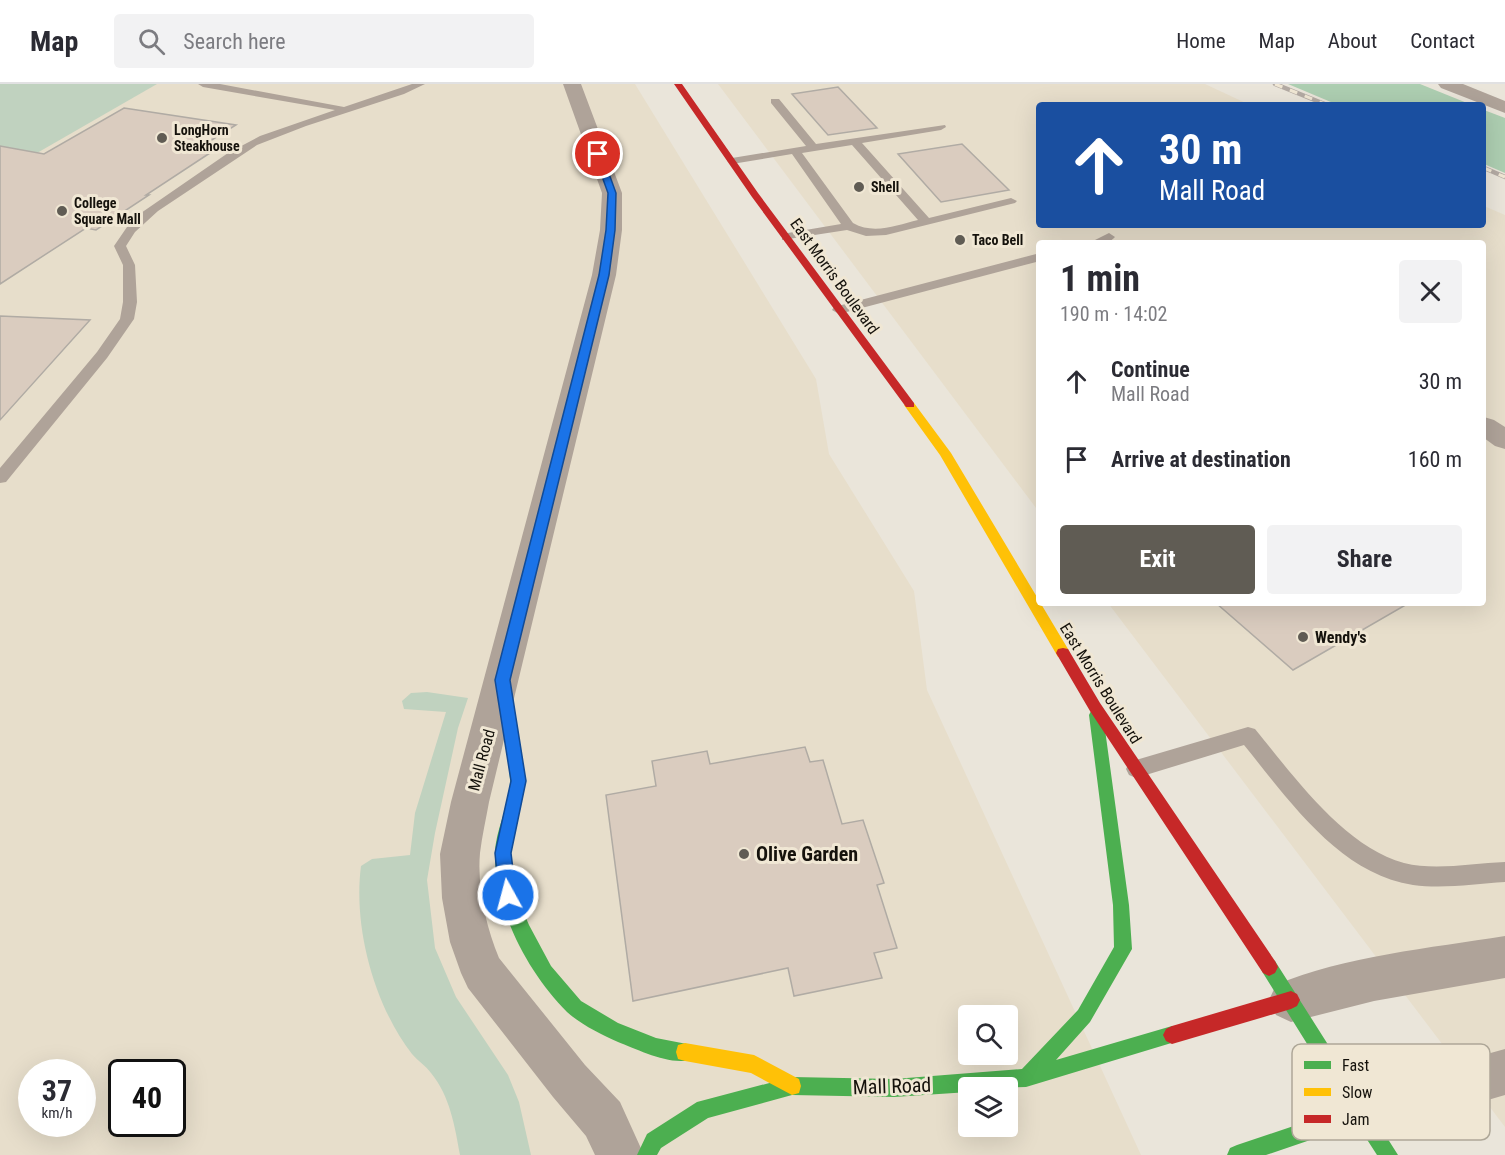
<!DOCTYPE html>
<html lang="en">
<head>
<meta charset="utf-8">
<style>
  body { margin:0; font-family:"Roboto Condensed",sans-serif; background:#f2f2f3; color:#2b2b33; height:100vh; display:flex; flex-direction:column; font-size:22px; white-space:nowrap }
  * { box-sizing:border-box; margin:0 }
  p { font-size:20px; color:#7c7c81 }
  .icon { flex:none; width:33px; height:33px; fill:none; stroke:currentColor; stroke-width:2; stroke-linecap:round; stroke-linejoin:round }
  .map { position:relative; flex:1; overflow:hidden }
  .details { position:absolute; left:1036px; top:156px; width:450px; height:366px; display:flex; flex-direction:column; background:#fff; border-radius:6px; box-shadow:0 6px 24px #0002 }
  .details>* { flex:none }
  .banner { position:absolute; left:1036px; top:18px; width:450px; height:126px; border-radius:6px; box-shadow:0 6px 24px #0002; background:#1a4fa0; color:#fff; overflow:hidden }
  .controls { position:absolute; left:958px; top:921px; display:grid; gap:12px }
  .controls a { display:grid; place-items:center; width:60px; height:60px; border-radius:6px; background:#fff; box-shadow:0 6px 24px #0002; font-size:30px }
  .speed { position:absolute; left:18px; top:975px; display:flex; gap:12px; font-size:30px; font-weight:700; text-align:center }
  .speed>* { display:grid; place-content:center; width:78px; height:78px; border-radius:50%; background:#fff; box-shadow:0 6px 24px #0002; line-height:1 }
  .speed small { font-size:15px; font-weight:400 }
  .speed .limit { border:3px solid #111; border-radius:9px; background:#fff; color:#111 }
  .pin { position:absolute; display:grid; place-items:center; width:51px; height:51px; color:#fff; margin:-26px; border:3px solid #fff; border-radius:50%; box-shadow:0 2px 6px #0007 }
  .me { position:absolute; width:66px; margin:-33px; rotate:353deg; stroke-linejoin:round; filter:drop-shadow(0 0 4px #0008) }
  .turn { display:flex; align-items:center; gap:21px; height:126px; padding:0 24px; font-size:27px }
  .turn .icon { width:78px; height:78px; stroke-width:2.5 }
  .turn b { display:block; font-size:42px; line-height:51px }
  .round { display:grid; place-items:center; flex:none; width:63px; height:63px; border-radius:6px; background:#f2f2f3 }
  .overview { display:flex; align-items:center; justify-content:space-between; height:102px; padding:0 24px }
  h1 { font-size:36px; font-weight:700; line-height:45px }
  .action { display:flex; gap:12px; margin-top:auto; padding:12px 24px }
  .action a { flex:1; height:69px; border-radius:6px; background:#605c54; color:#fff; font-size:24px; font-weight:700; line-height:69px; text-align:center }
  .action a+a { background:#f2f2f3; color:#2b2b33 }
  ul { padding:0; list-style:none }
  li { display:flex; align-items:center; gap:18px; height:78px; padding:0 24px }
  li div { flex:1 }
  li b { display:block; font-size:22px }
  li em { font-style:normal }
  header { display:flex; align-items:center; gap:36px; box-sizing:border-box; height:84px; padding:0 30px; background:#fff; border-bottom:2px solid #e1e1e2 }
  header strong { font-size:28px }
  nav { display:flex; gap:33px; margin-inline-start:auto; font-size:21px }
  .search { width:420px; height:54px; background:#f2f2f3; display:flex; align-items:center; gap:15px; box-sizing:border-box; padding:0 21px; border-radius:6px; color:#7c7c81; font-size:22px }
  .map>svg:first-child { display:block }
  .built { fill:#e7decb; fill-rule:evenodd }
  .green { fill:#c0d2bf }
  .forest { fill:#adceb1 }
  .building { fill:#daccbf; stroke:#b0aba4; stroke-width:1.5 }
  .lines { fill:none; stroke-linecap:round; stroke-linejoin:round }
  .lane { fill:#afa399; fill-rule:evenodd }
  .street { fill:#afa399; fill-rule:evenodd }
  .fast { fill:#4caf50; fill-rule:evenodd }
  .slow { fill:#ffc107; fill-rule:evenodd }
  .jam { fill:#c62828; fill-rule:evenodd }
  .rail-casing { stroke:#b3aaa3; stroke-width:4.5 }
  .rail { stroke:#f0e7d4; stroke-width:3; stroke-dasharray:8; stroke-linecap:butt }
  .route { fill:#1a73e8; stroke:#114b97; stroke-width:1.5 }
  .poi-dot { fill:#605c54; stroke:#f0e7d4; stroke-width:2 }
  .labels { text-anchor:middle; stroke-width:6; stroke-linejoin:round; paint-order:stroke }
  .far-poi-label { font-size:14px; font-weight:bold; fill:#15120c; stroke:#f0e7d4; text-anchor:start }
  .street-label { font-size:16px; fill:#15120c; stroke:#f0e7d4 }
  .poi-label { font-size:16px; font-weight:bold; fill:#15120c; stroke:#f0e7d4; text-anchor:start }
  .near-poi-label { font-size:20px; font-weight:bold; fill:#15120c; stroke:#f0e7d4; text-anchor:start }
  .near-street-label { font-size:20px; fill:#15120c; stroke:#f0e7d4 }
  .key { fill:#f0e7d4; stroke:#aea798; stroke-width:1.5 }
  .key-label { font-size:16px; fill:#15120c }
</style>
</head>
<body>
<header>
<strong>Map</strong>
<div class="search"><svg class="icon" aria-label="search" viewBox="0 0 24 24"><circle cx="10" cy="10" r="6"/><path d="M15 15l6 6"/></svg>Search here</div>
<nav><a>Home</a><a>Map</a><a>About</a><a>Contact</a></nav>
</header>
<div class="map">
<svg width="1505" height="1071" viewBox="0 0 1505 1071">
  <rect width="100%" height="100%" fill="#eae5da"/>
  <g class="built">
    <path d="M0,0H635L816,295L829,370L914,507L927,606L1141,1071H0ZM969,932H1008V970H969ZM32,988H82V1040H32ZM122,988H172V1040H122ZM969,1004H1008V1042H969Z"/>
    <path d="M718,0H1205L1250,21H1040V141H1484V122L1505,131V1043L1108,519H1484V159H1040L1039,428Z"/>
  </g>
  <g class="green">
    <path d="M0,0H157L37,69L0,62Z"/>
    <path d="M427,608L468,614L458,644L435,749L427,796L435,864L456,913L508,991L519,1018L531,1071H460C455,1043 450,1012 431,989C426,982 418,977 412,970C374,921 353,843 361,782L372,775L410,771L415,729L446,628L404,625L402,617L411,609Z"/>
  </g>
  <g class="forest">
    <path d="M1288,0H1420L1472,21H1338Z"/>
    <path d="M1484,26L1505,34V89L1484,80Z"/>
  </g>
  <g class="building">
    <path d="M838,3L877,44L828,51L792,10Z"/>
    <path d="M124,24L236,41L202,62L216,65L146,111H149L96,146L86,144L0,200V62L44,70Z"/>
    <path d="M962,60L1009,106L941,118L898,70Z"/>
    <path d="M0,232L90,236L0,336Z"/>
    <path d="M1216,519H1409L1293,586Z"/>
    <path d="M805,663L810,678L823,676L842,740L863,736L884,799L877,801L897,864L874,869L882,894L794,912L788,884L633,917L606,711L656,702L652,677L707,667L710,680Z"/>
  </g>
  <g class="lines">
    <g class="lane">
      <path d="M198,0H220L344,23L412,0H425L404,10L306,42L257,61L158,127L135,148L126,162L135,181L137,218L134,235L107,274L6,398L0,399V384L97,268L120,235L123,218V181L114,162L127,143L141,129L228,69L260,52L335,26L203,3Z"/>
      <path d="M771,15H779L816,60L945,41L946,43L941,46L862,59L929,134L1011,114L1017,117L1015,119L886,151L866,152L847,146L782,156V150L841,140L792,70L732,80L727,77L732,74L806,62L771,19ZM852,61L918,136C897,141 874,151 853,139L802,69Z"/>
      <path d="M1109,149L1115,153C1108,161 1098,159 1089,159Z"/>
      <path d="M1040,169V177L839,230L832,226L834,223Z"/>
      <path d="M1248,643L1255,645C1293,691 1344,763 1404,779C1436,787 1472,779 1505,778V798C1475,800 1443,805 1413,801C1339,790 1288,715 1244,661L1136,694L1129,691L1126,685L1129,679L1136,676Z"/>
    </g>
    <g class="street">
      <path d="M563,0H581L622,109V146L616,191L489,718C486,735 482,752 480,769C477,803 486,843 499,874L585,981L620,1018L644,1071H595L586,1052L553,1013L468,904L461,889L450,858L442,814L440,770L451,718L592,191L600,146L602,109Z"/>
      <path d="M1438,0H1463L1505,17V29L1441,4Z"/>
      <path d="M1484,333L1494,336L1505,343V365L1495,362L1484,354Z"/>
      <path d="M1505,852V894L1374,917L1291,938L1276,931L1269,916L1276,901C1344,872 1431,864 1505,852Z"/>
      <path d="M1505,965V1011L1361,1053L1344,1046L1337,1029L1344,1012L1361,1005Z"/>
    </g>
    <g class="fast">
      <path d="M502,590L507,592L509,596L526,697L511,769L516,811L529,841L551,882L581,917L618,939L656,954L692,961L694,968L692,975C672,983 637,965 618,958C602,951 580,940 567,928C528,889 495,827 495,770C495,745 511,720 510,695C508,662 500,628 495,596L497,592Z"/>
      <path d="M1096,625L1101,627L1103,631L1129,821L1132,865L1090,938L1056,976L1172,942L1178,945L1181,951L1178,957L1026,1003L969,1004V1008L894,1013L792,1011L708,1034L661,1064L657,1071H637L647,1050L697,1018L792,993L894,995L1022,985L1078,926L1114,863L1113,821L1089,631L1091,627Z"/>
      <path d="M1269,874L1275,877L1398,1071H1377L1357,1040L1266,1071H1227L1230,1064L1237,1061L1347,1024L1263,889L1260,883L1263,877Z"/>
    </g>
    <g class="slow">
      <path d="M910,318L914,319L951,369L1068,565L1070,569L1068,573H1058L940,371L904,321Z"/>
      <path d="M685,959L754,971L799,995L801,1002L799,1009L792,1011L751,989L685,977L678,975L676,968L678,961Z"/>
    </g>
    <g class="jam">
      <path d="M674,0H682L758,109L914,319V323H906L752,113Z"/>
      <path d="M1063,564L1068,565L1100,619L1275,877L1278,883L1275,889L1269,892L1263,889L1090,627L1056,569L1058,565Z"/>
      <path d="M1291,907L1297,910L1300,916L1297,922L1291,925L1172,960L1166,957L1163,951L1166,945L1172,942Z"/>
    </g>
    <g class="rail-casing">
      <g id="rail">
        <path d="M1275,0L1327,21"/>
        <path d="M1484,84L1505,93"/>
      </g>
    </g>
    <use href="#rail" class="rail"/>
  </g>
  <path class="route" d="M598,68L602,70L616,109L615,146L609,191L510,596L526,697L511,769L516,811L514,816L508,819L502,816L499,811L495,769L511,697L495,596L599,191L606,146L608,109L594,70Z"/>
  <g class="poi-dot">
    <circle cx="162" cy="54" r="6"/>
    <circle cx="859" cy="103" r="6"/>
    <circle cx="62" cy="127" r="6"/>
    <circle cx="960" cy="156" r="6"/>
    <circle cx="1303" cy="553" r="6"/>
    <circle cx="744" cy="770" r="6"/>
  </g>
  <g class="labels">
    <g class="far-poi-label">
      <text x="174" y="51">LongHorn<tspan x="174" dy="16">Steakhouse</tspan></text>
      <text x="871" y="108">Shell</text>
      <text x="74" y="124">College<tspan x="74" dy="16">Square Mall</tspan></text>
      <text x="972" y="161">Taco Bell</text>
    </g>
    <g class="street-label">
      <text transform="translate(835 192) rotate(54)" y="6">East Morris Boulevard</text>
      <text transform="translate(1101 599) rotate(58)" y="6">East Morris Boulevard</text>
      <text transform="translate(481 676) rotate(-75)" y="6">Mall Road</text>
    </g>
    <g class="poi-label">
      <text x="1315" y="559">Wendy's</text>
    </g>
    <g class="near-poi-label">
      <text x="756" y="777">Olive Garden</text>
    </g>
    <g class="near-street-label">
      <text transform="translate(892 1002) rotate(-2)" y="7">Mall Road</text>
    </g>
  </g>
  <rect x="1292" y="960" width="198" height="96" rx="9" class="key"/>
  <rect x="1304" y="977" width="27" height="8" fill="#4caf50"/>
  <rect x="1304" y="1004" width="27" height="8" fill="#ffc107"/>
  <rect x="1304" y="1031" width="27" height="8" fill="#c62828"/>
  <g class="key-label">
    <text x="1342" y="987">Fast</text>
    <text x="1342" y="1014">Slow</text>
    <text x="1342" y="1041">Jam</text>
  </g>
</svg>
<div class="controls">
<a><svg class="icon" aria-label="search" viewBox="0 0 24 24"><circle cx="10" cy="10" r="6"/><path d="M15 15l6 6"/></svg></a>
<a><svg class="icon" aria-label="layers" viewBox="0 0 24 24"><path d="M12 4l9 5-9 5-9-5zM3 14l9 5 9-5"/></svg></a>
</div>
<div class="speed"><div>37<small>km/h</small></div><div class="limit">40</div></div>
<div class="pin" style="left:598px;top:70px;background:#d93025"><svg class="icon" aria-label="arrive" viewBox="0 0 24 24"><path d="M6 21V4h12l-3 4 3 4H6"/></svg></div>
<svg class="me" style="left:508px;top:811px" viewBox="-20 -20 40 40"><circle r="17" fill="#1a73e8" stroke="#fff" stroke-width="3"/><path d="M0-11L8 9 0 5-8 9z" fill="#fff"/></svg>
<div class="banner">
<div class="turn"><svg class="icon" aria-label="ahead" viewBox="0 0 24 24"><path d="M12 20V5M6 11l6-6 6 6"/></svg><div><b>30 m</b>Mall Road</div></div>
</div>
<section class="details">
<div class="overview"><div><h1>1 min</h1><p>190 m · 14:02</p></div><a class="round"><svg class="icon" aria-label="close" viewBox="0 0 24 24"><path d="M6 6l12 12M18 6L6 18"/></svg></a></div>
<ul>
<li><svg class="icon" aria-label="ahead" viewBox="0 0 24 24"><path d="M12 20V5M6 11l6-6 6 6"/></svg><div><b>Continue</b><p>Mall Road</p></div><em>30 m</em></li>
<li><svg class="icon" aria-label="arrive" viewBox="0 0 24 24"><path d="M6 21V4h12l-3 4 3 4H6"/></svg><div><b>Arrive at destination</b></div><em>160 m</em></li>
</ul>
<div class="action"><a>Exit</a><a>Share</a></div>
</section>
</div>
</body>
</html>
